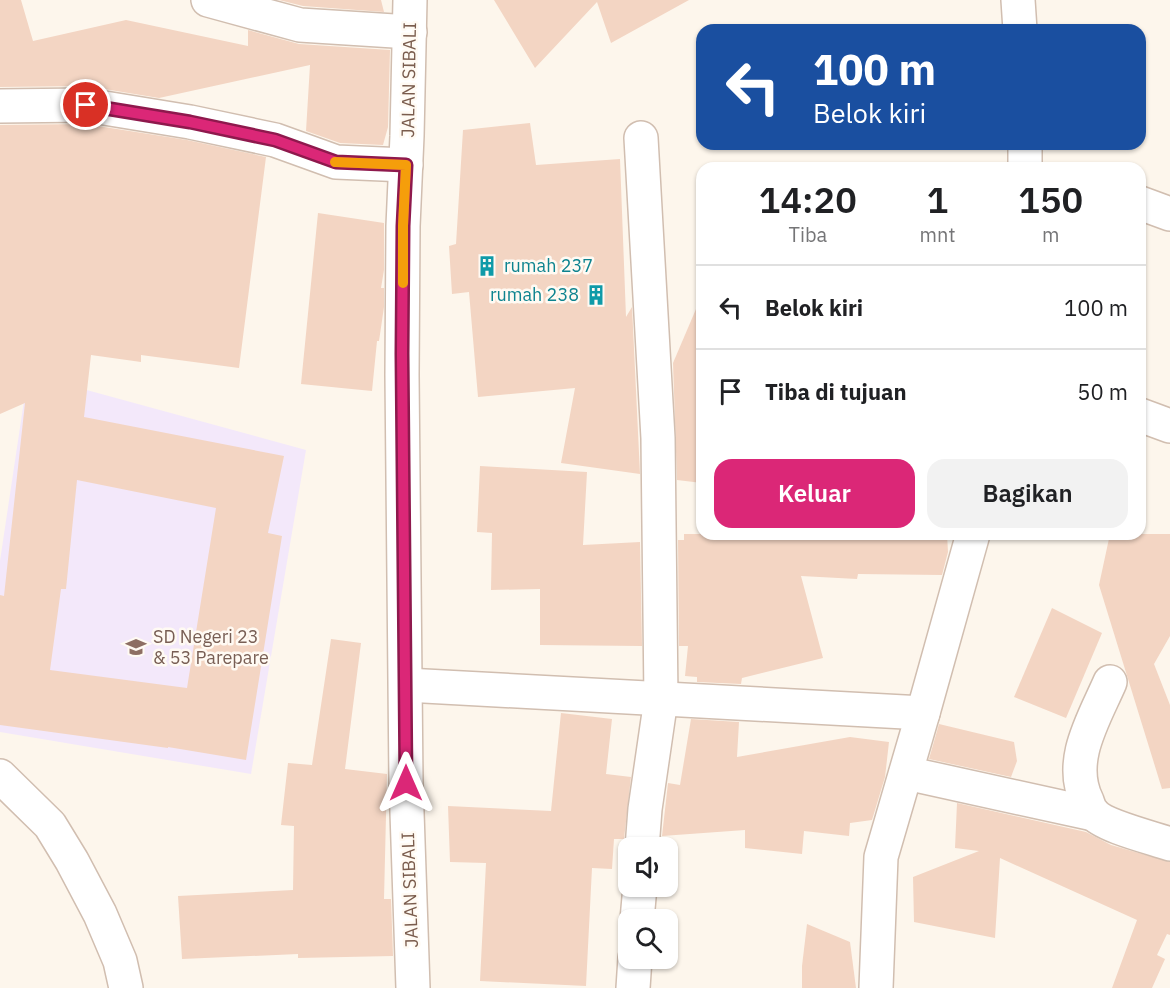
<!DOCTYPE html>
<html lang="id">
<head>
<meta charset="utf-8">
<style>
  body { margin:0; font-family:"IBM Plex Sans",sans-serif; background:#f2f2f2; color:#202124; height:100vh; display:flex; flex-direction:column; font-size:22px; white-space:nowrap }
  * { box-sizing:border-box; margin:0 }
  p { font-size:20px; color:#757577 }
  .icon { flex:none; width:33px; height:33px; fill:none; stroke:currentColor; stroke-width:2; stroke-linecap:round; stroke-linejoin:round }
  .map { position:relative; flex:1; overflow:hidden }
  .panel { position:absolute; left:696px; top:162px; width:450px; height:378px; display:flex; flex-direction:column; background:#fff; border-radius:18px; box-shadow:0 2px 4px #0004 }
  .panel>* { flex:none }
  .guide { position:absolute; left:696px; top:24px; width:450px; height:126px; border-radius:18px; box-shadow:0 2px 4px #0004; background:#1a4fa0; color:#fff; overflow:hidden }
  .buttons { position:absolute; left:618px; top:837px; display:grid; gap:12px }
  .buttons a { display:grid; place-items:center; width:60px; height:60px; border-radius:12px; background:#fff; box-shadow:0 2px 4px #0004; font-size:30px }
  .pin { position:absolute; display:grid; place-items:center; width:51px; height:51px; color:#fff; margin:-26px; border:3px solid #fff; border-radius:50%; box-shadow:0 2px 6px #0007 }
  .me { position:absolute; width:66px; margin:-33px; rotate:0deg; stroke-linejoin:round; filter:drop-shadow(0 0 4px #0008) }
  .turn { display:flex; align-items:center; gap:21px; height:126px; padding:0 18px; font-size:27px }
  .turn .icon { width:78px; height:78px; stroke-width:2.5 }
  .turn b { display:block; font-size:42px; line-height:51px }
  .eta { display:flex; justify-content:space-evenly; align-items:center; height:102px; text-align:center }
  .eta b { font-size:36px; font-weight:600; line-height:42px }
  .button { display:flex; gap:12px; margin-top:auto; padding:12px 18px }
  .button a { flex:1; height:69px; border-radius:18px; background:#db2777; color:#fff; font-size:24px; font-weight:600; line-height:69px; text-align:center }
  .button a+a { background:#f2f2f2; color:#202124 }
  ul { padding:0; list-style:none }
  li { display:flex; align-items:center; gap:18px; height:84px; padding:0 18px; border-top:2px solid #e0e0e0 }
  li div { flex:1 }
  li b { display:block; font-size:22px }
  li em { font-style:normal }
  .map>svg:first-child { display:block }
  .education { fill:#f3e8fa }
  .building { fill:#f3d5c3; fill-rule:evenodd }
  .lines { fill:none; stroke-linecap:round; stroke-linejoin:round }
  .minor-casing { stroke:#d1beb0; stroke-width:36 }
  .minor { stroke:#fff; stroke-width:33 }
  .route-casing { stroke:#8e194d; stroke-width:15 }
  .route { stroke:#db2777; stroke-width:10 }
  .slow { stroke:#f59e0b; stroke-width:10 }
  .labels { text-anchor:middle; stroke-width:5; stroke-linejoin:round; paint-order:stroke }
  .street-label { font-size:18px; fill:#7a5c4d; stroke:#fffaf3 }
  .culture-label { font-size:18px; fill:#0d838f; stroke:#fffaf3; text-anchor:start }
  .education-label { font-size:18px; fill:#785e54; stroke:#fffaf3; text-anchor:start }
</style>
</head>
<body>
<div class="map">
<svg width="1170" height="988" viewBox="0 0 1170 988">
  <rect width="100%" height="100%" fill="#fdf6ec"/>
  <path class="education" d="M28,374L306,450L251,774L0,732V561Z"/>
  <g class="building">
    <path d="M0,0H21L33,41L126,20L248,46V30L299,44L390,50L388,127L383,145L340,143L306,131L310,65L159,98L86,86L0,87Z"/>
    <path d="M279,0H381L384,12L303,6Z"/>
    <path d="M494,0H689L611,43L597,2L535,68Z"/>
    <path d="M530,123L536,165L620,159L626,317L632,307L640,474L561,463L575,388L478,397L469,292L452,294L449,246L456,244L463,130Z"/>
    <path d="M85,124L187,140L266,157L239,368L141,355V362L91,355L84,417L284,456L268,533L282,536L246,760L168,747V748L0,725V595L4,596L25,403L0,414V125ZM77,480L216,508L187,688L50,670L61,589H66Z"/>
    <path d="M318,213L384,223V270L381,288H384V307L379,341H377L372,391L301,384Z"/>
    <path d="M702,295V483L677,480L673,363Z"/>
    <path d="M480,466L587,472L583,545L640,542L642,646L540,645V589L491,590L492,533L477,532Z"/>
    <path d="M684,534H947L948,552L942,575L858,574L857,579L801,576L823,658L742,678L741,684L697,682V677L685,676L688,646H679L678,540H684Z"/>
    <path d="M1110,534H1170V636L1154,664L1170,705V788L1162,789L1099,585Z"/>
    <path d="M1052,608L1102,633L1066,718L1014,697Z"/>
    <path d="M331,639L361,643L345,769L387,774L384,899H391L393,956L298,958V954L182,959L178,896L293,890L294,826L281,825L288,763L312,765Z"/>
    <path d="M561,713L612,719L606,774L631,777L624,839H614L612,869L592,868L586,986L480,981L486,863L450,862L448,806L551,811Z"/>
    <path d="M691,719L739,722L737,757L850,737L889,742L885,777L872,820L850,823L849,836L804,831L802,854L745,848V830L662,836L668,783L680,785Z"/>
    <path d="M939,724L1014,742L1017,761L1011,777L929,759Z"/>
    <path d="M957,803L1086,832L1111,845L1170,862V935L1167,934L1157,955L1165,959L1152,988H1112L1137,920L1000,858L995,938L914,922L913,877L979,851L955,848Z"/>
    <path d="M807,924L850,942L856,988H802V966Z"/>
  </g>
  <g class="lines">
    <g class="minor-casing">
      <g id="minor">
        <path d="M208,0L300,25L410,32"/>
        <path d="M410,0L407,136L403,226L402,375L406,783L413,988"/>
        <path d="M1018,0L1020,30"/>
        <path d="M0,106L86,105L190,122L275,140L336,162L406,165"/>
        <path d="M641,138L658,438L661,699L645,809L642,848"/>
        <path d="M1025,144V168"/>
        <path d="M1140,203L1170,214"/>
        <path d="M1140,415L1170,426"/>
        <path d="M1110,682C1094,719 1067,761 1087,801C1088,804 1090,810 1093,813C1103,826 1153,838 1170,844"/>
        <path d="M406,685L923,713"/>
        <path d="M906,773L1093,814"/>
        <path d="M0,776L50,825L72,861L100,914L120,961L126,988"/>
        <path d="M637,920L640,886"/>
        <path d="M633,988L635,958"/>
        <path d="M876,988L881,857L923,713L973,534"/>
      </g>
    </g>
    <use href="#minor" class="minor"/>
  </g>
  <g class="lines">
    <g class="route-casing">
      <path id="route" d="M86,105L190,122L275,140L336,162L406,165L403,226L402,354L406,783"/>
    </g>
    <use href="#route" class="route"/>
    <path class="slow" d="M335,162L406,165L403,226V283"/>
  </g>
  <defs>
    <g id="building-bare" transform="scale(1.62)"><path d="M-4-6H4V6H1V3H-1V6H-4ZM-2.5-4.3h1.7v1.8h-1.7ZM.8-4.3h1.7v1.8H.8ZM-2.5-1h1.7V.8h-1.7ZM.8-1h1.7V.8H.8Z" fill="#0f9aa8" stroke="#fffaf3" stroke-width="2.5" paint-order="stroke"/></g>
    <g id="school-bare" transform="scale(1.62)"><path d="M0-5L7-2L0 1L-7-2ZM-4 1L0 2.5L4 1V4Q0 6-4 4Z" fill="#8d6e63" stroke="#fffaf3" stroke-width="2.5" paint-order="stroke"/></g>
  </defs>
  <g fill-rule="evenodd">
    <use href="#building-bare" x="487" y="266"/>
    <use href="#building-bare" x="596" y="295"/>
    <use href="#school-bare" x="136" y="647"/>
  </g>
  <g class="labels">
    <g class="street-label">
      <text transform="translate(409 80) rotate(-89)" y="6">JALAN SIBALI</text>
      <text transform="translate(410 890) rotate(-92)" y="6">JALAN SIBALI</text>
    </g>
    <g class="culture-label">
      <text x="504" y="272">rumah 237</text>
      <text x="579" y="301" text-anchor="end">rumah 238</text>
    </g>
    <g class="education-label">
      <text x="153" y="643">SD Negeri 23<tspan x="153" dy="21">&amp; 53 Parepare</tspan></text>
    </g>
  </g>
</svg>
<div class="buttons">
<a><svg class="icon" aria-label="sound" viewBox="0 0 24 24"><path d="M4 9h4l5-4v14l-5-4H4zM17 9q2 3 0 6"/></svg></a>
<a><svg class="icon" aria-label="search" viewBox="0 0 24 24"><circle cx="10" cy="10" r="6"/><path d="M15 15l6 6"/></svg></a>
</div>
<div class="pin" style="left:86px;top:105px;background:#d93025"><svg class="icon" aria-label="arrive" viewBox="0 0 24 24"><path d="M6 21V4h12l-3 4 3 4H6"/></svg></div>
<svg class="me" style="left:406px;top:783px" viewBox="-20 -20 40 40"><path d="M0-17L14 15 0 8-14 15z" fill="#db2777" stroke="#fff" stroke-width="4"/></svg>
<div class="guide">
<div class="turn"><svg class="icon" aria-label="left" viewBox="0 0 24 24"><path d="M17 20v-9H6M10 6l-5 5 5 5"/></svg><div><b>100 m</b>Belok kiri</div></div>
</div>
<section class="panel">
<div class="eta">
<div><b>14:20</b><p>Tiba</p></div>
<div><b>1</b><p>mnt</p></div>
<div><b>150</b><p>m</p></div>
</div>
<ul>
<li><svg class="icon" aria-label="left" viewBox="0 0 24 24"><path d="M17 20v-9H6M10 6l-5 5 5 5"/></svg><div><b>Belok kiri</b></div><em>100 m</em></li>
<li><svg class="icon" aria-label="arrive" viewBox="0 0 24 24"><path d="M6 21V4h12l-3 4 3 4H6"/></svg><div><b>Tiba di tujuan</b></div><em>50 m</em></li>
</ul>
<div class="button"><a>Keluar</a><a>Bagikan</a></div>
</section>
</div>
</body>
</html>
